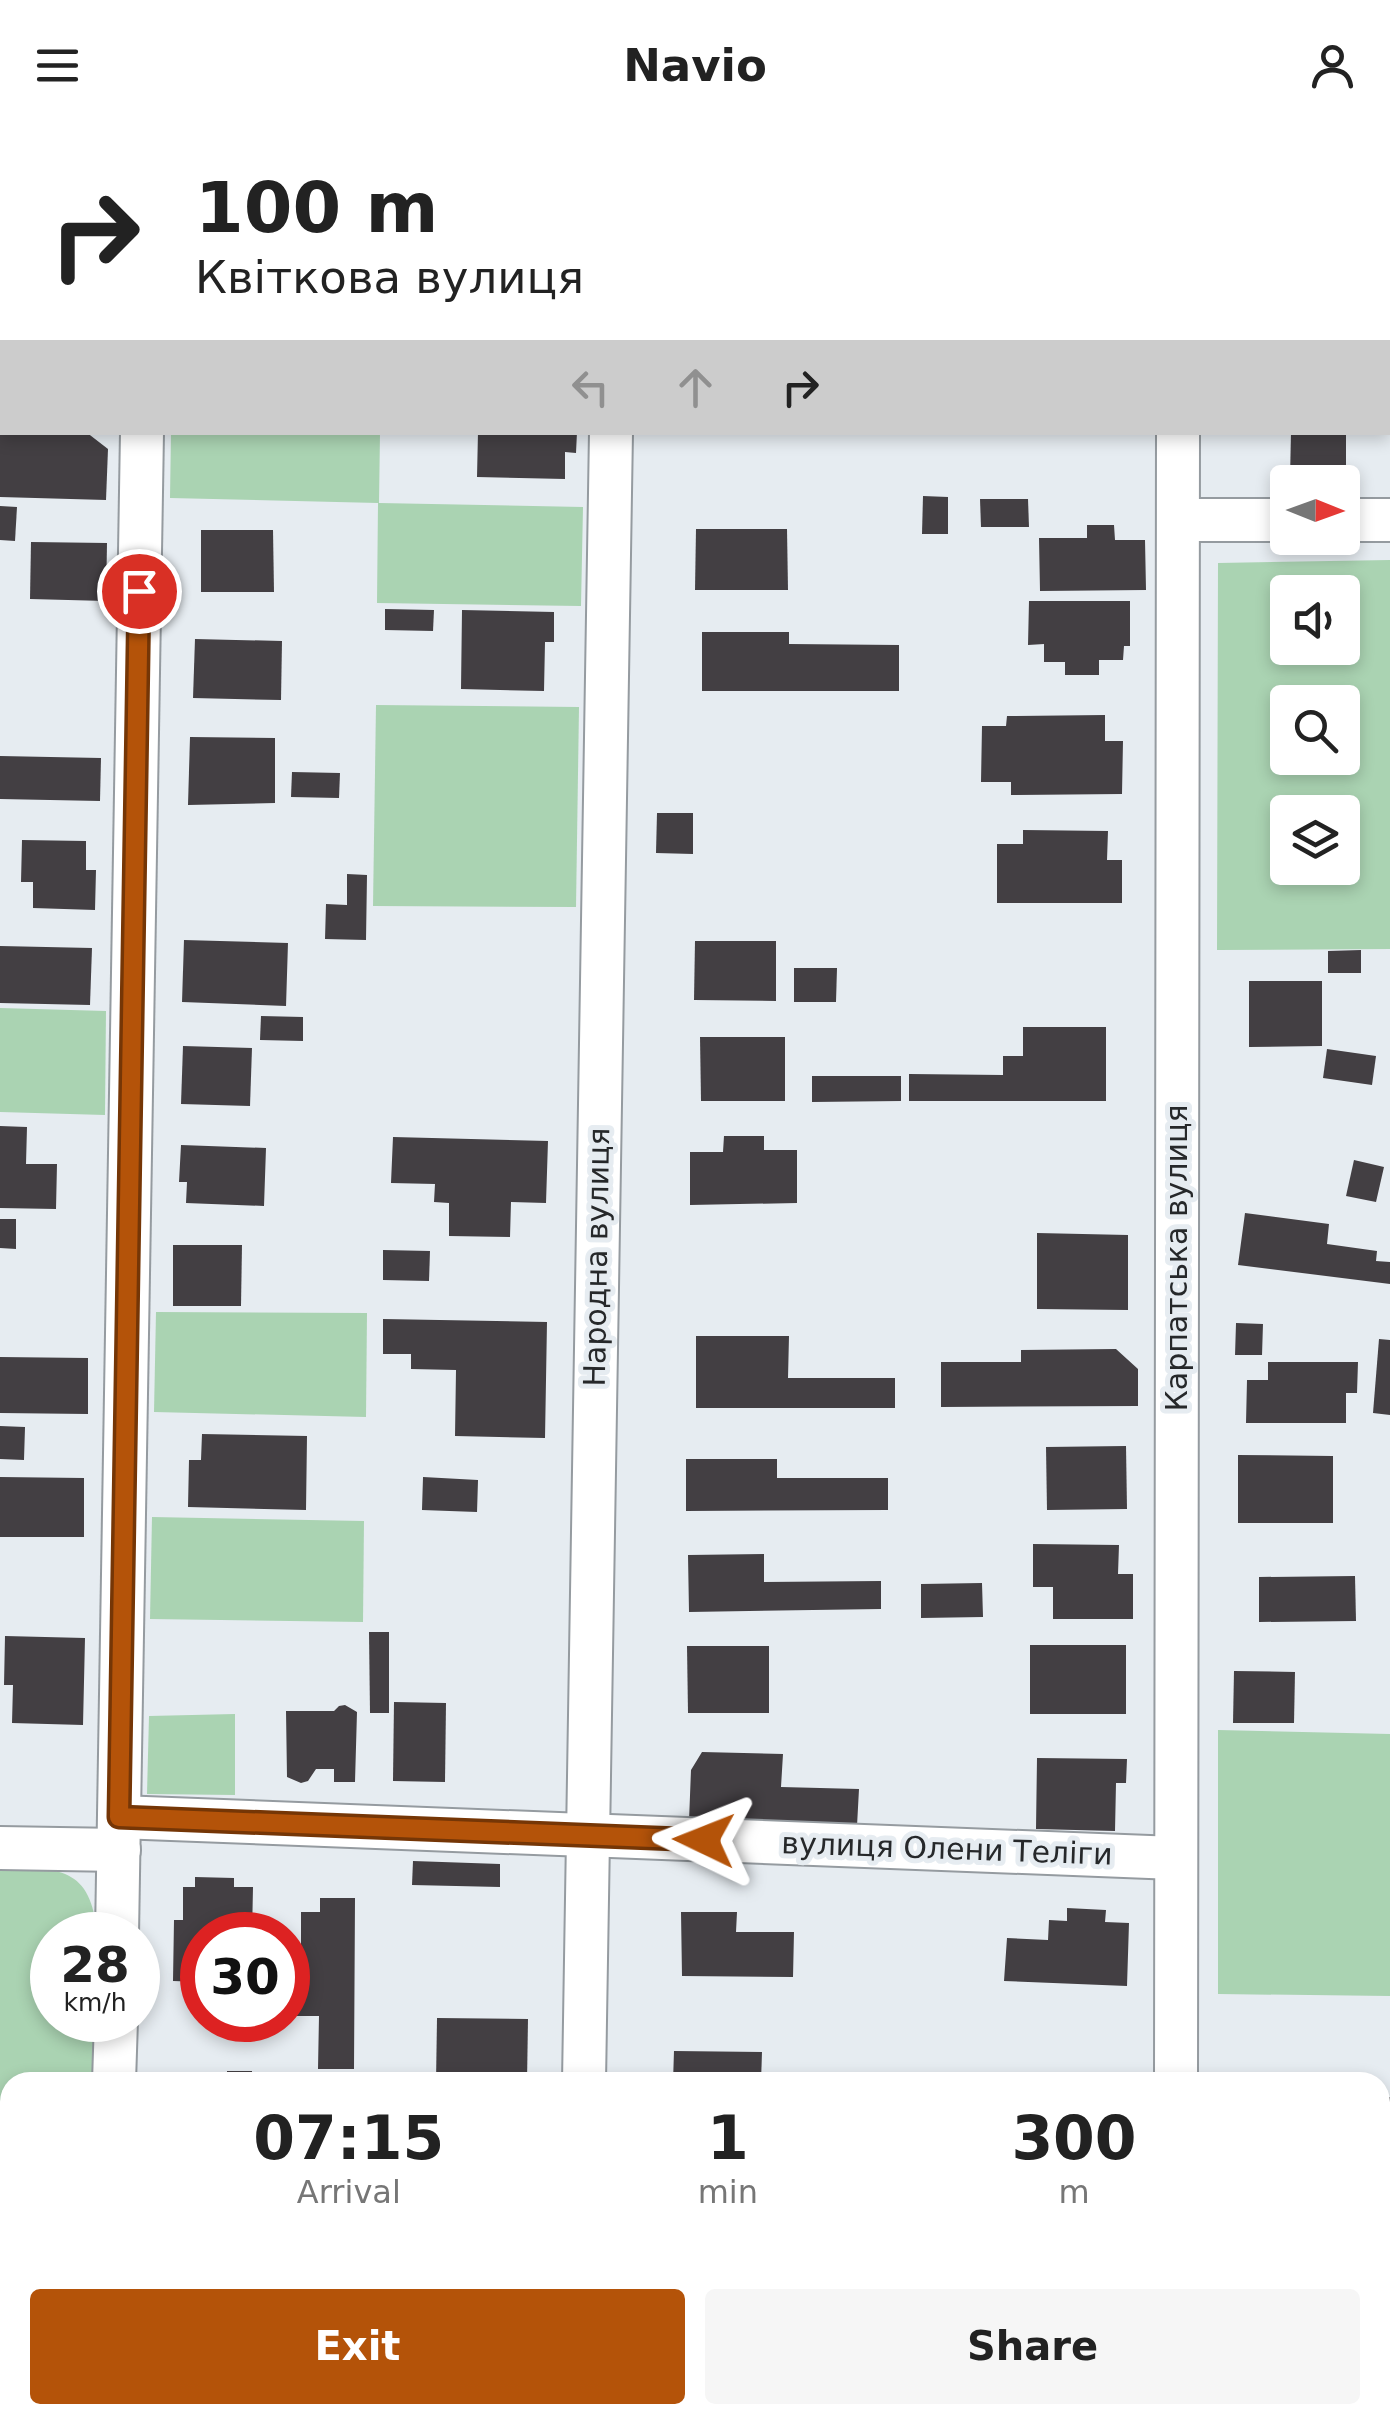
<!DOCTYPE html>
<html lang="en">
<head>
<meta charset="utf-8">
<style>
  body { margin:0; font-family:"DejaVu Sans",sans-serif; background:#f6f6f6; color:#222; height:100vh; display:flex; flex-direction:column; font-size:38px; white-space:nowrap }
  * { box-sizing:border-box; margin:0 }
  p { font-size:32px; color:#767676 }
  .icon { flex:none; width:55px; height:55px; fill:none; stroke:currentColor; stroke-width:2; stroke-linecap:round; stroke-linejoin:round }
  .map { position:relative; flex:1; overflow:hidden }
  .sheet { position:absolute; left:0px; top:1942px; width:1390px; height:352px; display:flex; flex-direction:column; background:#fff; border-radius:30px 30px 0 0; box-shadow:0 5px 15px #0003 }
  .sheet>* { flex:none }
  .top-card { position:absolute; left:0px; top:0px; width:1390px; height:305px; box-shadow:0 5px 15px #0003; background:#fff; color:#222; overflow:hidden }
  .needle { width:65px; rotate:91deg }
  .fabs { position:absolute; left:1270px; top:335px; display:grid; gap:20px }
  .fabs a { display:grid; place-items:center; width:90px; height:90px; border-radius:10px; background:#fff; box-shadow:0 5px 15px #0003; font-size:50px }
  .speed { position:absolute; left:30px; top:1782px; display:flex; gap:20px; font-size:50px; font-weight:700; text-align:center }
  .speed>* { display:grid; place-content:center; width:130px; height:130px; border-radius:50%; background:#fff; box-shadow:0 5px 15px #0003; line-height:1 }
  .speed small { font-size:25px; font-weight:400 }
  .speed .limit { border:15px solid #d22; background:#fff; color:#111 }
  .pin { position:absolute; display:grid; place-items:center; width:85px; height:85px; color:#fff; margin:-42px; border:5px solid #fff; border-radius:50%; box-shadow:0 2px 10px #0007 }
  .me { position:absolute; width:110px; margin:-55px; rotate:272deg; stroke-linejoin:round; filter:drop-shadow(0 0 8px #0008) }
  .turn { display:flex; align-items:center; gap:35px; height:210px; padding:0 30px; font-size:45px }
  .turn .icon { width:130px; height:130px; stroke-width:2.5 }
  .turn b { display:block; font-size:70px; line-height:85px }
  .lanes { display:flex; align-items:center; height:95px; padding:0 30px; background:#0003; justify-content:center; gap:50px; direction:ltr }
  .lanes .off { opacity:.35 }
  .eta { display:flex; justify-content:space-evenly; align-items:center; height:170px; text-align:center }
  .eta b { font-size:60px; font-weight:700; line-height:70px }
  .button { display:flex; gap:20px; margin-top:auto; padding:20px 30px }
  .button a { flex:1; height:115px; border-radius:10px; background:#b45309; color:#fff; font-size:40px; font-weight:700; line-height:115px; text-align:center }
  .button a+a { background:#f6f6f6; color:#222 }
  header { display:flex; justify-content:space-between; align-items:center; height:130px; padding:0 30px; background:#fff; font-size:45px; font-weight:700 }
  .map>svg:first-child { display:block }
  .green { fill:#aad3b2; fill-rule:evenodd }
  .building { fill:#433f43 }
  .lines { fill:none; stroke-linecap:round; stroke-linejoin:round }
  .street-casing { stroke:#959ba0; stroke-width:46 }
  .street { stroke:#fff; stroke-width:42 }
  .route-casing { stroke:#753606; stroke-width:25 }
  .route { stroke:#b45309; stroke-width:18 }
  .labels { text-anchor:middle; stroke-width:10; stroke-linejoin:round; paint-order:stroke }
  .street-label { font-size:30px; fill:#26282a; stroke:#e6ecf1 }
</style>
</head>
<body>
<header><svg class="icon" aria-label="menu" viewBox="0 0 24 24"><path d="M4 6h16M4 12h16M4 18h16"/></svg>Navio<svg class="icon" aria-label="person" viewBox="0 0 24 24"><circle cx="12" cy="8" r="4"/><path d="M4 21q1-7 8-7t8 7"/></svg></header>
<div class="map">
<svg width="1390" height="2293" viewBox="0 0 1390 2293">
  <rect width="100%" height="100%" fill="#e6ecf1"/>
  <g class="green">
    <path d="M171,303H380L379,373L583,377L581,476L377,473L378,373L170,368Z"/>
    <path d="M1390,430V819L1217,820L1218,433ZM1288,462H1342V518H1288ZM1288,572H1342V628H1288ZM1288,682H1342V738H1288Z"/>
    <path d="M376,575L579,577L576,777L373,776Z"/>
    <path d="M0,878L106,881L105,985L0,982Z"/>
    <path d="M156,1182L367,1183L366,1287L154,1282Z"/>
    <path d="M152,1387L364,1391L363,1492L150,1489Z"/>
    <path d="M235,1584V1665L147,1664L149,1586Z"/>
    <path d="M1218,1600L1390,1604V1866L1218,1864Z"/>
    <path d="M0,1737C58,1738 92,1736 97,1805H52V1890H95L94,1952H10V2282H0Z"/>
  </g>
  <g class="building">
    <path d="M0,302H86L108,319L106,370L0,367Z"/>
    <path d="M478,302H577L576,323L565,322V349L477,347Z"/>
    <path d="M1291,302H1346V348H1290Z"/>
    <path d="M923,366L948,367V404H922Z"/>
    <path d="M980,369H1028L1029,397H981Z"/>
    <path d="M0,376L17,377L15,411L0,410Z"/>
    <path d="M1087,395H1114L1115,410H1145L1146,460L1040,461L1039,408H1087Z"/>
    <path d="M696,399H787L788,460H695Z"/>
    <path d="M201,400H273L274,462H201Z"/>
    <path d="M31,412L107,413L106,471L30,469Z"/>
    <path d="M1029,471H1130V516H1124L1123,530H1099V545H1065V532H1044V514L1028,515Z"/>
    <path d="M385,479L434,480L433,501L385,500Z"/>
    <path d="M462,480L554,482V512H545L544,561L461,559Z"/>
    <path d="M702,502H789V514L899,515V561H702Z"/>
    <path d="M195,509L282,511L281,570L193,568Z"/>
    <path d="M1105,585V611H1123L1122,664L1011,665V652H981L982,596H1006L1007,586Z"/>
    <path d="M190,607L275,608V673L188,675Z"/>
    <path d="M0,626L101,628L100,671L0,669Z"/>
    <path d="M292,642L340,643L339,668L291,667Z"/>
    <path d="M657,683H693V724L656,723Z"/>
    <path d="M1023,700L1108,701L1107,730H1122V773H997V714H1023Z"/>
    <path d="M22,710L86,711V740H96L95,780L33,778V752H21Z"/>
    <path d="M347,744L367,745L366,810L325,809L326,774L347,775Z"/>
    <path d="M184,810L288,813L286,876L182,872Z"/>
    <path d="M695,811H776V871L694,870Z"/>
    <path d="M0,816L92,818L90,875L0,873Z"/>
    <path d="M1361,820V843H1328V821Z"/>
    <path d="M794,838H837L836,872H794Z"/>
    <path d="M1249,851H1322V916L1249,917Z"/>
    <path d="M261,886L303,887V911L260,910Z"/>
    <path d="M1023,897H1106V971H909V944L1003,945V926H1023Z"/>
    <path d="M700,907H785V971H701Z"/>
    <path d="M183,916L252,918L250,976L181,974Z"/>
    <path d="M1327,919L1376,926L1372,955L1323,948Z"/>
    <path d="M812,946H901V971L812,972Z"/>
    <path d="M0,996L27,997L26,1034H57L56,1079L0,1078Z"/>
    <path d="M724,1006H764V1020H797V1073L690,1075V1022H723Z"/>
    <path d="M393,1007L548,1011L546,1073L511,1072L510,1107L449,1106V1073L434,1072L435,1054L391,1053Z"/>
    <path d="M181,1015L266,1018L264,1076L186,1073L187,1052H179Z"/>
    <path d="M1354,1030L1384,1037L1376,1072L1346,1066Z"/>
    <path d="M1245,1083L1329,1094L1327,1114L1377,1121L1376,1131L1390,1132V1154L1238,1135Z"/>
    <path d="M0,1089H16V1119L0,1118Z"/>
    <path d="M1037,1103L1128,1105V1180L1037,1179Z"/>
    <path d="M173,1115H242L241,1176H173Z"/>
    <path d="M383,1120L430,1121L429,1151L383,1150Z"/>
    <path d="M383,1189L547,1192L545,1308L455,1306L456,1240L411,1239V1224H383Z"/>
    <path d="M1236,1193L1263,1194L1262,1225H1235Z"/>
    <path d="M696,1206H789L788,1248H895V1278H696Z"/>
    <path d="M1379,1209L1390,1210V1285L1373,1283Z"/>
    <path d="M1116,1219L1138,1239V1276L941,1277V1232H1021V1220Z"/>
    <path d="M0,1227L88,1228V1284L0,1283Z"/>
    <path d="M1268,1232H1358L1357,1263H1346V1293H1246L1247,1250H1268Z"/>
    <path d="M0,1296L25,1297L24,1330L0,1329Z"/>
    <path d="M202,1304L307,1306L306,1380L188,1377L189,1330H201Z"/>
    <path d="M1126,1316L1127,1379L1047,1380L1046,1317Z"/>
    <path d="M1238,1325L1333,1326V1393H1238Z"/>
    <path d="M686,1329H777V1348H888V1380L686,1381Z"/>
    <path d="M0,1347L84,1348V1407H0Z"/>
    <path d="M423,1347L478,1350L477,1382L422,1380Z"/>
    <path d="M1033,1414L1119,1415L1118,1444H1133V1489H1053V1457H1033Z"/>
    <path d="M764,1424V1452L881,1451V1479L689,1482L688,1425Z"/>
    <path d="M1355,1446L1356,1491L1259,1492V1447Z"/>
    <path d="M982,1453L983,1487L921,1488V1454Z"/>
    <path d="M369,1502H389V1583H370Z"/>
    <path d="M5,1506L85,1508L83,1595L12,1593L13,1555H4Z"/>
    <rect x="1030" y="1515" width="96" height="69"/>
    <path d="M687,1516H769V1583H688Z"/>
    <path d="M1234,1541L1295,1542L1294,1593H1233Z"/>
    <path d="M394,1572L446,1573L445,1652L393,1651Z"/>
    <path d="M345,1575L357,1582L355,1652H334V1639H316L308,1651L301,1653L287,1647L286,1581H334L339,1576Z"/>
    <path d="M702,1622L783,1624L781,1657L859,1659L857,1696L689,1691L691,1640Z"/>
    <path d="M1037,1628L1127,1629L1126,1653H1116L1115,1701L1036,1699Z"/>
    <path d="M413,1731L500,1734V1757L412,1755Z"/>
    <path d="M195,1747L234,1748V1757H253L252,1805H202V1852L173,1851L174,1790H183V1757H195Z"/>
    <path d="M320,1768H355L354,1939H318L319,1886H288V1814H301V1782H320Z"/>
    <path d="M1067,1778L1106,1780L1105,1792L1129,1793L1127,1856L1004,1851L1007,1808L1048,1810L1049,1790L1067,1791Z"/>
    <path d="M681,1782H737L736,1802H794L793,1847L682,1846Z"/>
    <path d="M437,1888L528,1889L527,1952H436Z"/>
    <path d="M674,1921L762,1922L761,1952H673Z"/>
    <rect x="227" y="1941" width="25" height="11"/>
    <rect x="1253" y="1942" width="77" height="10"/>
    <path d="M1035,1945L1129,1946V1952H1035Z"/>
    <rect x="1380" y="1967" width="10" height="39"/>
    <path d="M1380,2175H1390V2241L1380,2242Z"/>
  </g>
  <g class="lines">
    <g class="street-casing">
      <g id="street">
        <path d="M1177,0V2"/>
        <path d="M147,2V0"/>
        <path d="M617,2V0"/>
        <path d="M1178,390H1288"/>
        <path d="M1342,390H1390"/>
        <path d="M119,1687L1175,1728"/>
        <path d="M0,1718L119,1720"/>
        <path d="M117,1805L142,302"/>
        <path d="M114,1952L116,1890"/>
        <path d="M584,1952L611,302"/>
        <path d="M1176,1952L1178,302"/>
        <path d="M1177,2285V2293"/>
        <path d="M107,2293V2285"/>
        <path d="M581,2293V2285"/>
      </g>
    </g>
    <use href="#street" class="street"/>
  </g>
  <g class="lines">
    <g class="route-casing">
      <path id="route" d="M139,461L119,1687L704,1710"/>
    </g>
    <use href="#route" class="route"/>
  </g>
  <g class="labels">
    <g class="street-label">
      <text transform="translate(597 1127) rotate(-89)" y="10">Народна вулиця</text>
      <text transform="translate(1177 1128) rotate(-90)" y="10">Карпатська вулиця</text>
      <text transform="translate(947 1719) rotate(2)" y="10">вулиця Олени Теліги</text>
    </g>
  </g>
</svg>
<div class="fabs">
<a><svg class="needle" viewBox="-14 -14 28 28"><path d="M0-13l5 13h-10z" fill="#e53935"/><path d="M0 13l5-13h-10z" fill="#767676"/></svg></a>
<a><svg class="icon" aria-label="sound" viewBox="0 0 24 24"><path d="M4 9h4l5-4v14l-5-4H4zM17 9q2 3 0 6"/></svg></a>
<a><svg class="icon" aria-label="search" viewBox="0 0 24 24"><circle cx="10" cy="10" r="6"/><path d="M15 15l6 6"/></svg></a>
<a><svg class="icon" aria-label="layers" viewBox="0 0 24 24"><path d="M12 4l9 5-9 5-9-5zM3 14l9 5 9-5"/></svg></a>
</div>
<div class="speed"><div>28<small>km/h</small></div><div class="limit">30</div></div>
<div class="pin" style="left:139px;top:461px;background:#d93025"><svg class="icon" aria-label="arrive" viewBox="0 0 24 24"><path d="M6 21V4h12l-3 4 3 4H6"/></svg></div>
<svg class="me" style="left:704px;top:1710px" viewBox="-20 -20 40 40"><path d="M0-17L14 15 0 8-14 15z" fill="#b45309" stroke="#fff" stroke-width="4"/></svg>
<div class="top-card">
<div class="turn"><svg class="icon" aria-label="right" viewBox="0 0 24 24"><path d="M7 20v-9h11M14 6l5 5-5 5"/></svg><div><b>100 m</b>Квіткова вулиця</div></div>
<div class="lanes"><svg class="icon off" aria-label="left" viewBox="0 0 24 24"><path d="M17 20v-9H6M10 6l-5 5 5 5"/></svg><svg class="icon off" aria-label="ahead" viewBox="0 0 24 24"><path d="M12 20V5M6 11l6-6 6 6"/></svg><svg class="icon" aria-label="right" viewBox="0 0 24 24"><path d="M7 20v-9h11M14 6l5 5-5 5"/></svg></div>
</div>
<section class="sheet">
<div class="eta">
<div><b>07:15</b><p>Arrival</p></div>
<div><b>1</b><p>min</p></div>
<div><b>300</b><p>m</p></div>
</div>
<div class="button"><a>Exit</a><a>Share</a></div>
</section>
</div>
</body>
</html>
